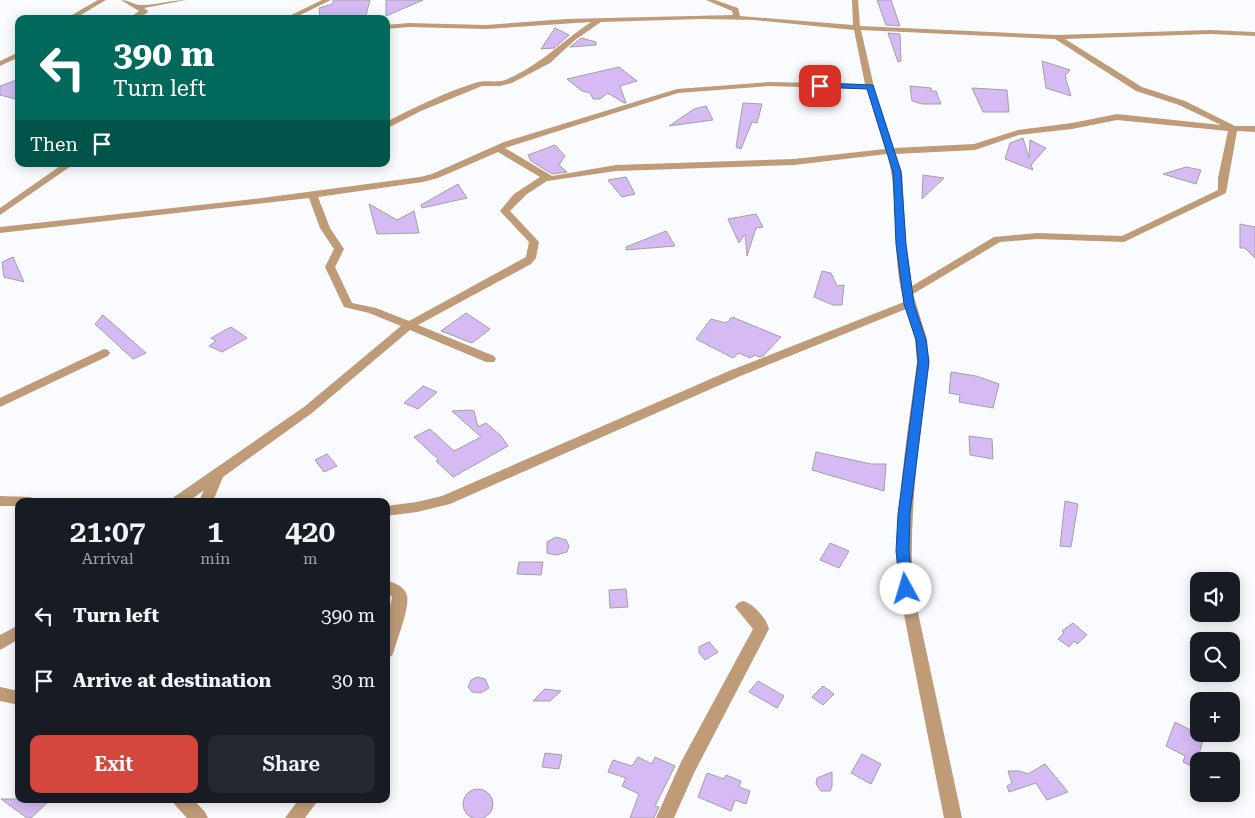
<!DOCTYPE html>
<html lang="en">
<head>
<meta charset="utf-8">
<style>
  body { margin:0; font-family:"Roboto Serif",serif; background:#242831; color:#f1f3f6; height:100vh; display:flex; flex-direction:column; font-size:19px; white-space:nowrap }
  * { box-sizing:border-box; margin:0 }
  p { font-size:16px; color:#9ea1a6 }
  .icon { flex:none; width:28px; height:28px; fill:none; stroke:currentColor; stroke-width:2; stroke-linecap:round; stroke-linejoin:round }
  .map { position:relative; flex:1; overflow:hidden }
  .sheet { position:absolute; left:15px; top:498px; width:375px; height:305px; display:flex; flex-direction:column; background:#171b24; border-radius:10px; box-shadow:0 2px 12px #0003 }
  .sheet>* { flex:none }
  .hud { position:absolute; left:15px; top:15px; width:375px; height:152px; border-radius:10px; box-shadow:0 2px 12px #0003; background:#00695c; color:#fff; overflow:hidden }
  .buttons { position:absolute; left:1190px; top:572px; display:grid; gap:10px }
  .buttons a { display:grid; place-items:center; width:50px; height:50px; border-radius:10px; background:#171b24; box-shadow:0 2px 12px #0003; font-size:25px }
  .pin { position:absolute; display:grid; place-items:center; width:42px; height:42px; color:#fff; margin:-21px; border-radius:10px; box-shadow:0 2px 8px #0006 }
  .me { position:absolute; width:55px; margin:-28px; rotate:354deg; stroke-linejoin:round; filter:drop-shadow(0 0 4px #0008) }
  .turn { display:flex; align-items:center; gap:18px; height:105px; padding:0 15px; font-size:22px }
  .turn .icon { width:65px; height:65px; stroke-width:2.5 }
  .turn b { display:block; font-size:35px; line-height:42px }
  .then { display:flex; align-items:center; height:48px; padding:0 15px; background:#0003; gap:10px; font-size:19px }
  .eta { display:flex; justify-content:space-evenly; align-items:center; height:85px; text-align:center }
  .eta b { font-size:30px; font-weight:600; line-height:35px }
  .primary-button { display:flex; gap:10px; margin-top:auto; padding:10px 15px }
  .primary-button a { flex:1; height:58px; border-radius:10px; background:#d5473d; color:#fff; font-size:20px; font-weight:600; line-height:58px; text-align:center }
  .primary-button a+a { background:#242831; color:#f1f3f6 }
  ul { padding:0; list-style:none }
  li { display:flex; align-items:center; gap:15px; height:65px; padding:0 15px }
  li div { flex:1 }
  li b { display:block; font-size:19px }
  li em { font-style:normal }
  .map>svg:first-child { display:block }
  .building { fill:#d5baf3; stroke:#a2a1a3 }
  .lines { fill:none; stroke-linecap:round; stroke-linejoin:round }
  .street { fill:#bf9b78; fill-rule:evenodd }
  .route { fill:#1a73e8; stroke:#114b97 }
</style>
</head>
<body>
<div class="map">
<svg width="1255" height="818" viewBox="0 0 1255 818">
  <rect width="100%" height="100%" fill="#fafbfe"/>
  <g class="building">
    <path d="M333,0H370L365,19H320L319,8L333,4Z"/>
    <path d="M386,0H423L386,16Z"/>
    <path d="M877,0H891L900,26L886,25Z"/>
    <path d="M555,28L569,35L554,48L541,49Z"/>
    <path d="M888,33L900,34L901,61L898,62Z"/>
    <path d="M581,38L596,42V45L570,47Z"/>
    <path d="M1042,61L1070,70L1065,76L1071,96L1046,88Z"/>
    <path d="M619,67L637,81L620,86L626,103H624L608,93L600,99H593L590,93L582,91L567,79Z"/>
    <path d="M19,79V100L0,95V86Z"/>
    <path d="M910,86L931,88V91H936L941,104H922L912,101Z"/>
    <path d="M972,88L1007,90L1009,112H983Z"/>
    <path d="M743,103L762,104L757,123L752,122L741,149L736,147Z"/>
    <path d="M706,106L713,120L669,126L694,109Z"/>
    <path d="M1023,138L1029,158L1030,140L1046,148L1031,165L1033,170L1005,159L1010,143Z"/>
    <path d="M555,145L565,156L559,165L567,172L552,174L531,161L528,155Z"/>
    <path d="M1186,167L1201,170L1196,184L1163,174Z"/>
    <path d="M923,175L944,178L922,199Z"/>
    <path d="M626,177L635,194L622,197L608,180Z"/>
    <path d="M458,184L467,198L422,208L421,205Z"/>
    <path d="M369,204L397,220L414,211L419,233L377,234Z"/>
    <path d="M756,214L763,227L756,228L747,256L745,234L739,243L728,219Z"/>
    <path d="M1240,224L1255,227V258L1245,248H1240Z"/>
    <path d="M666,231L675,246L626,250V247Z"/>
    <path d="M13,257L24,282L4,277L2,262Z"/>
    <path d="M822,271L831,273L837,286L844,285L842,305H833L814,297Z"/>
    <path d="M466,313L490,329L472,343L441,331Z"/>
    <path d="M103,315L146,353L133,359L95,324Z"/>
    <path d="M732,317L781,337L763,356L759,357L755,355L750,358L739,353L733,358L696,339L711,319L726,323Z"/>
    <path d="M231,327L247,338L222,352L209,346L216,341L211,338Z"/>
    <path d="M951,372L976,376L999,384L993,408L959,402L960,395L949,393Z"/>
    <path d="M423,386L437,392L418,409L404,403Z"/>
    <path d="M469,410L474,411L478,427L486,423L501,436L508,446L453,477L436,461L439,460L414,437L430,429L454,451L481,437L452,411Z"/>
    <path d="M969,436L992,439L993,459L970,455Z"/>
    <path d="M816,452L871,464H886L884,491L812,470Z"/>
    <path d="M327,454L337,466L324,472L315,460Z"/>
    <path d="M1065,501L1078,504L1071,547L1060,546Z"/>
    <path d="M556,537L566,540L569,546L567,552L556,555L547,553V542Z"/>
    <path d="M830,543L849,551L839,568L820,560Z"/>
    <path d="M519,562H543L541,575L517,574Z"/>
    <path d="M626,589L628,607L610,608L609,590Z"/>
    <path d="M1073,623L1087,635L1077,644L1074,641L1069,647L1058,639L1064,633L1062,631Z"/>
    <path d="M709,642L718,652L705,660L699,653V647Z"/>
    <path d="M477,677L485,679L489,688L481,693L472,692L468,687L471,680Z"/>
    <path d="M758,681L784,696L777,708L749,692Z"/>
    <path d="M823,686L834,694L823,705L812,697Z"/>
    <path d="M545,689L561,691L550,701H533Z"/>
    <path d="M1175,722L1204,737L1195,768L1183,762L1185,756L1166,746Z"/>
    <path d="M545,753L562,755L559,769L542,767Z"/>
    <path d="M862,754L881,764L871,784L851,773Z"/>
    <path d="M638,757L652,764L655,757L675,766L655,806L659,807L654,818H630L639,794L622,786L626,778L608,772L613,760L632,766Z"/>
    <path d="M1045,764L1068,792L1047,800L1036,783L1009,792L1007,786L1012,783L1008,771H1019L1028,774Z"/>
    <path d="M832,772V787L830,791H821L816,784L817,778Z"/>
    <path d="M707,773L724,779L726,775L741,781L739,787L750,791L746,804L735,800L731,811L698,797Z"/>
    <circle cx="478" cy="804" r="15"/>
    <path d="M1,799H51L31,818H27Z"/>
  </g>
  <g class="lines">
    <g class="street">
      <path d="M98,0H106L74,19H65Z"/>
      <path d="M121,0C128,0 133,4 139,5C151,6 172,0 186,0L144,8L148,11L147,13L136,19H128L139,11Z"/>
      <path d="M322,0H331L292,19H283Z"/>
      <path d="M706,0H715L738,8L740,16L853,25L852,0H858L860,26L1057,35L1210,30L1255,32V36L1210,34L1065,39L1142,87L1185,101L1235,126H1255V132L1237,131L1226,193L1124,242L1037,239L1000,242L913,294L927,339L929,362C920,438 908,512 913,589L962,818H944L899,589C894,512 907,438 917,362L915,339L906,309L738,377L450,504L417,512L386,516V506L417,502L442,496L729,371L904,302C890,254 901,201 887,154L794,165L616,171L547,181L527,194L510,211L539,242L536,258L531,264L418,325L494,356L496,359L494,362H486L410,330L312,413L223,477L213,501H199L204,490L189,501H172L174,497L304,407L401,326L369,313L344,307L325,267L334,249L320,228L309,198L0,233V227L262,198L420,177L432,174L504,142L677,89L769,82L865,84L854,30L755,20L702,19L601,22L575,40L550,63L512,83L500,86H482L421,111L386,129V122C415,107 446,92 478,82C487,80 496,83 505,80C538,67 561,42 591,22L486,29L409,27L386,29V25L409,23L486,25L566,19L733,15L732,11ZM861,30L1055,39L1136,91L1179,105L1221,125L1117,114L1072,123L1018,130L974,144L894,148L874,87ZM769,86L867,89L885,149L794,159L616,165L552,176L505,148L678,93ZM1117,120L1228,131L1218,178V190L1122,236L1037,233L994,237L912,286L906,244L902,172L896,154L975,150L1019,135L1072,129ZM498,152L540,177L514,194L500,211L529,242L526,257L409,321L376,308L352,303L335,267L344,249L330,228L318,197L423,182L438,178Z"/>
      <path d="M19,52V57L0,66V61Z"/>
      <path d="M63,164H74L0,215V208Z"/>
      <path d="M104,349L108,350L110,353L108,356L0,407V398Z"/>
      <path d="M0,496L31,497L33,501H19V506H0Z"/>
      <path d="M386,580C394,583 402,585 406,593C412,603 397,639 394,651L392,656L386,658V624L392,597L386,592Z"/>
      <path d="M743,601C754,604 766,618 769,629L694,773L674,818H656L681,762L753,629L735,607L738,603Z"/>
      <path d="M19,625V639L0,650V635Z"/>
      <path d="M0,687L19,691V705L0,701Z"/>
      <path d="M172,799H193L205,812L208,818H187L175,805Z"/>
      <path d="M299,799H319L305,818H285Z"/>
    </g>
  </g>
  <path class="route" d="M820,83L873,85L901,172L906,244L914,304L926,340L929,362L910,514L909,551L913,589L911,593H902L900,589L896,551L898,514L918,362L916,340L904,304L896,244L893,172L867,89L817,87V84Z"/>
</svg>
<div class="buttons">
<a><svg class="icon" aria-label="sound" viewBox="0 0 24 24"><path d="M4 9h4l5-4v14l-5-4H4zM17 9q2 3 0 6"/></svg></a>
<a><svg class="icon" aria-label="search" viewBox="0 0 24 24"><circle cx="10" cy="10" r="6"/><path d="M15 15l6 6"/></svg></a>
<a>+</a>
<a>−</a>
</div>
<div class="pin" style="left:820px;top:86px;background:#d93025"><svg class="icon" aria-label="arrive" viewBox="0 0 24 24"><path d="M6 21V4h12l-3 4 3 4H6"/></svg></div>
<svg class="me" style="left:906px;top:589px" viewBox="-20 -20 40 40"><circle r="19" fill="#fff"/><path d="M0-13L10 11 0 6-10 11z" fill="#1a73e8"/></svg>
<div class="hud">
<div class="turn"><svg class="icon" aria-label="left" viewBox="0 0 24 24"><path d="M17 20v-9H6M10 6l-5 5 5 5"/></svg><div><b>390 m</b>Turn left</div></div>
<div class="then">Then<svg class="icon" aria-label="arrive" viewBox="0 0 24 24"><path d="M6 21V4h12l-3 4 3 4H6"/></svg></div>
</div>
<section class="sheet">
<div class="eta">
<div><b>21:07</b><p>Arrival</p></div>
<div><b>1</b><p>min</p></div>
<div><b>420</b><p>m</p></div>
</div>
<ul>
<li><svg class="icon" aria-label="left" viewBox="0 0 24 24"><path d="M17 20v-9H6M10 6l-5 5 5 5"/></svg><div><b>Turn left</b></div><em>390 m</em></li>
<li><svg class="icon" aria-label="arrive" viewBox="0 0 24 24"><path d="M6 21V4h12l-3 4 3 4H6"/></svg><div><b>Arrive at destination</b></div><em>30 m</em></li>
</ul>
<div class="primary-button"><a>Exit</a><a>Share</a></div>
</section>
</div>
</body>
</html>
